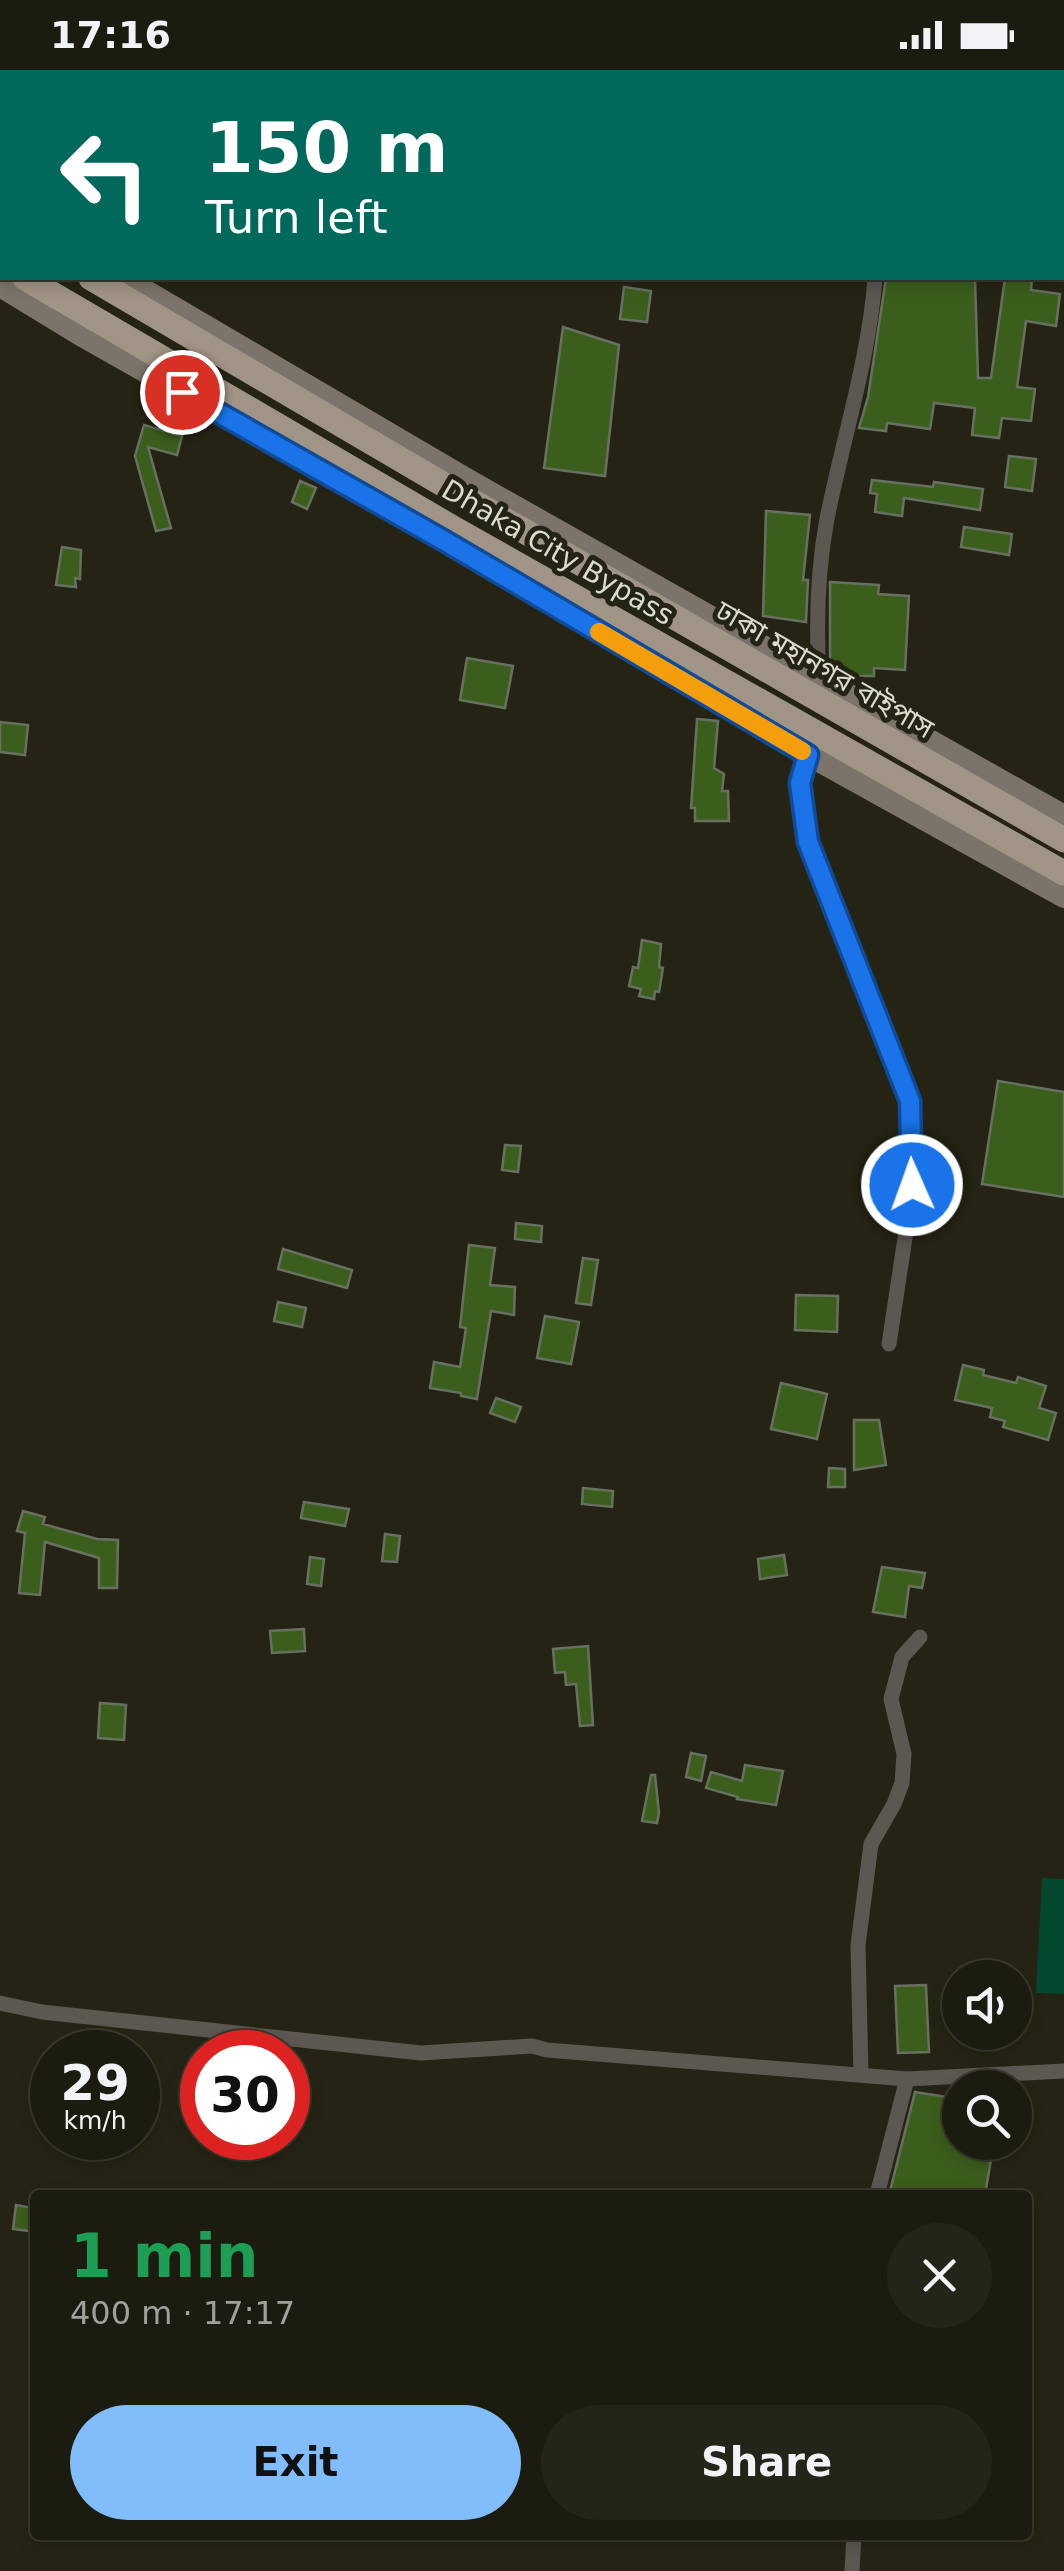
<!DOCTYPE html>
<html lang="en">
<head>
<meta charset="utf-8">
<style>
  body { margin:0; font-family:"DejaVu Sans","Noto Sans Bengali",sans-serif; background:#252418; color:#f1f3f6; height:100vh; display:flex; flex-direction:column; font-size:38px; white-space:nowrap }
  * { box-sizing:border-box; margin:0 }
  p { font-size:32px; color:#a0a19e }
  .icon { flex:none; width:55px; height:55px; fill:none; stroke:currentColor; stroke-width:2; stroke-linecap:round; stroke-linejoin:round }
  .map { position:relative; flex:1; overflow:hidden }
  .sheet { position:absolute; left:30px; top:2120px; width:1002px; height:350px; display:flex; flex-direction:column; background:#1c1b0f; border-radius:10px; box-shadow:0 5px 15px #0003,0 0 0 2px #3a392f }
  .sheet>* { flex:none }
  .guide { position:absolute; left:0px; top:0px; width:1065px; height:210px; box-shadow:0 5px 15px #0003,0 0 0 2px #3a392f; background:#00695c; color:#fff; overflow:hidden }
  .tools { position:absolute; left:942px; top:1890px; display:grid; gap:20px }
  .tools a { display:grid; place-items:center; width:90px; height:90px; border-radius:50%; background:#1c1b0f; box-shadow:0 5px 15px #0003,0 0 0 2px #3a392f; font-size:50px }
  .speed { position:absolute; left:30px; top:1960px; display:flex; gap:20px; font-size:50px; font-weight:700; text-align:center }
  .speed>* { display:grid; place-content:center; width:130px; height:130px; border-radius:50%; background:#1c1b0f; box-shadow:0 5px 15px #0003,0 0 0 2px #3a392f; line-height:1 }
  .speed small { font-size:25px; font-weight:400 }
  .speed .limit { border:15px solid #d22; background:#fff; color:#111 }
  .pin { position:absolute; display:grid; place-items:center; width:85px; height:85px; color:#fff; margin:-42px; border:5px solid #fff; border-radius:50%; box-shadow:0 2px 10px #0007 }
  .me { position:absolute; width:110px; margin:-55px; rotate:358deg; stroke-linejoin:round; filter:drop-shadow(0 0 8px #0008) }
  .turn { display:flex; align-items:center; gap:35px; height:210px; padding:0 40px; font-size:45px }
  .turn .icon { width:130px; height:130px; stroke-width:2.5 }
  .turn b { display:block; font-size:70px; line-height:85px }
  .round { display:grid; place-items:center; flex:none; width:105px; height:105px; border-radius:52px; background:#252418 }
  .summary { display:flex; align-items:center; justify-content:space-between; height:170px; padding:0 40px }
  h1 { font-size:60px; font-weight:800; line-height:75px; color:#1e9e55 }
  .primary-button { display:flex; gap:20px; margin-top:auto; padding:20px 40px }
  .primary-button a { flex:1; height:115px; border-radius:60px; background:#80bdfa; color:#111; font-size:40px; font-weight:800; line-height:115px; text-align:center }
  .primary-button a+a { background:#252418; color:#f1f3f6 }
  .status { display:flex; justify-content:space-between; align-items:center; height:70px; padding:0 50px; background:#1c1b0f; direction:ltr }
  .status svg { height:28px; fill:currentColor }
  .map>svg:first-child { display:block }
  .water { fill:#04482f }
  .building { fill:#3c5e1c; stroke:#677061; stroke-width:2.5 }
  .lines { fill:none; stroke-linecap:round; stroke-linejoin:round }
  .minor { stroke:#5c5751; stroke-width:15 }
  .secondary { stroke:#7c746a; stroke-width:22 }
  .trunk { stroke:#a09486; stroke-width:25 }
  .route-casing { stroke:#114b97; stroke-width:25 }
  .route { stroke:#1a73e8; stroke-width:18 }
  .slow { stroke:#f59e0b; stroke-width:18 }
  .labels { text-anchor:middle; stroke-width:10; stroke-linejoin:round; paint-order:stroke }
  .street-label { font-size:28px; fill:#dcdbd1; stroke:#252414 }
</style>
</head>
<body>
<div class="status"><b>17:16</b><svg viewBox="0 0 49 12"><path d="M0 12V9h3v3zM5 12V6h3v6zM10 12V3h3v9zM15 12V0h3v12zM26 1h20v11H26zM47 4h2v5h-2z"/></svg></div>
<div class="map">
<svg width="1064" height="2501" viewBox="0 0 1064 2501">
  <rect width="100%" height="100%" fill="#252414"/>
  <path class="water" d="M1042,1808L1064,1809V1924L1036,1923Z"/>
  <g class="building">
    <path d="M886,208H975L978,308H991L1005,208H1032L1031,220L1060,224L1056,256L1026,251L1017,317L1035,319L1031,351L1002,348L999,368L972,365L975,338L934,333L930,359L887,353L886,361L859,358L868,327Z"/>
    <path d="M624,217L651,221L647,252L620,249Z"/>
    <path d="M563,257L619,275L605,406L544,398Z"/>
    <path d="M144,355L182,366L177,385L148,377L171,458L156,461L135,386Z"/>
    <path d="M1009,386L1036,389L1032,421L1005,417Z"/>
    <path d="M872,410L933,417L934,412L983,419L980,440L904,428L902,446L875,442L877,424L870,423Z"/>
    <path d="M300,411L316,418L307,439L292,432Z"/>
    <path d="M766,441L810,445L803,510H808L806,552L763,546Z"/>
    <path d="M964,457L1012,464L1009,485L961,477Z"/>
    <path d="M62,477L81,480L80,509L75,508L76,517L56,515Z"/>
    <path d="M830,512L879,515L878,524L909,526L905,600L874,598V606H846L830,597Z"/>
    <path d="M467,588L513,596L505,638L460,630Z"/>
    <path d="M697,649L718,651L714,698L724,704L722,721H728L729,751H695V738H691Z"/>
    <path d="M0,652L28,655L25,685L0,682Z"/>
    <path d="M642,870L661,874L659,897L663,898L659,922L655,921L654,929L639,926L641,919L629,916L633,897L638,898Z"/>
    <path d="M998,1011L1064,1022V1127L982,1114Z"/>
    <path d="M505,1075L521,1076L518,1102L502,1100Z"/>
    <path d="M516,1153L542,1156L541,1172L515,1169Z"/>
    <path d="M469,1175L495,1178L490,1215L515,1217L514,1245L491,1241L477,1329L461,1326V1323L430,1318L434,1292L460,1297L466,1258L460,1257Z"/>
    <path d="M283,1179L352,1200L347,1218L278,1199Z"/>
    <path d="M583,1188L598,1190L591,1235L576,1233Z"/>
    <path d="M796,1225L838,1226L837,1262L795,1260Z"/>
    <path d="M278,1232L306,1238L302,1257L274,1251Z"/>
    <path d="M545,1246L579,1252L571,1294L537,1288Z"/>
    <path d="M963,1295L984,1300L983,1305L1016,1313L1018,1307L1046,1316L1039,1338L1056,1343L1048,1370L1003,1357L1005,1351L990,1347L992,1338L955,1330Z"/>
    <path d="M781,1313L827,1324L817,1369L771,1359Z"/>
    <path d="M496,1328L521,1337L515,1352L490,1343Z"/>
    <path d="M854,1350H879L886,1395L854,1400Z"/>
    <path d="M829,1398L845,1399V1417H828Z"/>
    <path d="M583,1418L613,1421L612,1437L582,1434Z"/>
    <path d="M304,1432L349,1439L345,1456L301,1448Z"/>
    <path d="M23,1441L45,1447L43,1454L97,1469L118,1470L117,1518H99V1488L45,1472L40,1525L19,1523L25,1463L17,1461Z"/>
    <path d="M385,1464L400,1466L397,1492L382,1491Z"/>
    <path d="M784,1485L787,1505L760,1509L758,1489Z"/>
    <path d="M310,1487L324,1489L321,1516L307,1514Z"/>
    <path d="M882,1497L925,1503L922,1518L909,1516L905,1547L873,1542Z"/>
    <path d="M304,1559L305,1581L272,1583L270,1561Z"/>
    <path d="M588,1576L593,1655L580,1656L576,1614L566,1615L565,1602L555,1603L553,1579Z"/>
    <path d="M100,1633L126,1635L124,1670L98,1668Z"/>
    <path d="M691,1683L706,1686L701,1711L686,1707Z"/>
    <path d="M745,1695L783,1701L776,1735L737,1729L738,1727L706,1718L711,1702L742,1711Z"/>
    <path d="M651,1705H655L659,1743L657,1753L642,1751Z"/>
    <path d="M926,1915L929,1982L898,1983L895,1916Z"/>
    <path d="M915,2022L960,2029V2072H994L985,2125H889Z"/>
    <path d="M16,2135L33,2138L29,2161L13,2159Z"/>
  </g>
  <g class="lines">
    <g class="minor">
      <path d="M506,0L513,2"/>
      <path d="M1062,96H1064"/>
      <path d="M819,609C816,556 817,502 827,449C843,368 869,289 875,208"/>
      <path d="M808,685L801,713L808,772L910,1031L913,1115L889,1274"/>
      <path d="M0,1933L42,1942L421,1983L532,1976L547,1980L907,2009L1064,2001"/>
      <path d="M861,2005L858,1875L871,1774L894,1734L902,1713L904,1684L891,1629L902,1587L920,1567"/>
      <path d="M877,2125L907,2009"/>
      <path d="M852,2501L854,2465"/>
    </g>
    <g class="secondary">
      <path d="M0,131L2,133"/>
      <path d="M124,208L470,411L1064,746"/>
      <path d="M0,216L84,267L443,470L808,685L1064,827"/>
    </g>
    <g class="trunk">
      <path d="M0,152L2,153"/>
      <path d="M0,193L2,194"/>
      <path d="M25,208L453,458L1064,803"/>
      <path d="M91,208L463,426L1064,770"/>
    </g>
  </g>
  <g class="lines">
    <g class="route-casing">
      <path id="route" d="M182,322L443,470L808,685L800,713L808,772L910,1031L912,1115"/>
    </g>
    <use href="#route" class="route"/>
    <path class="slow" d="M599,562L802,681"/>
  </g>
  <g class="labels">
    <g class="street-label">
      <text transform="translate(558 482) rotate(30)" y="10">Dhaka City Bypass</text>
      <text transform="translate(825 599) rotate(30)" y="10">ঢাকা মহানগর বাইপাস</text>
    </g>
  </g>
</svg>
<div class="tools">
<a><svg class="icon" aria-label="sound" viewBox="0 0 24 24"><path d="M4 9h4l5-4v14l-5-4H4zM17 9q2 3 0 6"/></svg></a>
<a><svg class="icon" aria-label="search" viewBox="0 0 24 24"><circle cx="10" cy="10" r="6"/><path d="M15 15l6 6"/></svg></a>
</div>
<div class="speed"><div>29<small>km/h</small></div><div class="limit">30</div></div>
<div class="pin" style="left:182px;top:322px;background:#d93025"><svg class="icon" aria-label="arrive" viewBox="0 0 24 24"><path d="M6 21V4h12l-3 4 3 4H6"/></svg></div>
<svg class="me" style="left:912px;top:1115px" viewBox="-20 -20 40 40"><circle r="17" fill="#1a73e8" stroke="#fff" stroke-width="3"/><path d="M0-11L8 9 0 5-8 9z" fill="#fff"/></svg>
<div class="guide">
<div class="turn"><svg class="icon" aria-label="left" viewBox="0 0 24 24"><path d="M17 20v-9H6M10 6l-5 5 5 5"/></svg><div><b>150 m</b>Turn left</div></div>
</div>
<section class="sheet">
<div class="summary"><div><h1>1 min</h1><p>400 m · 17:17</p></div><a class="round"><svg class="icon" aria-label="close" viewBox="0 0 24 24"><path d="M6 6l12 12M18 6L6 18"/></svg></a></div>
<div class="primary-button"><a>Exit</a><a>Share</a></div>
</section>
</div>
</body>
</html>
